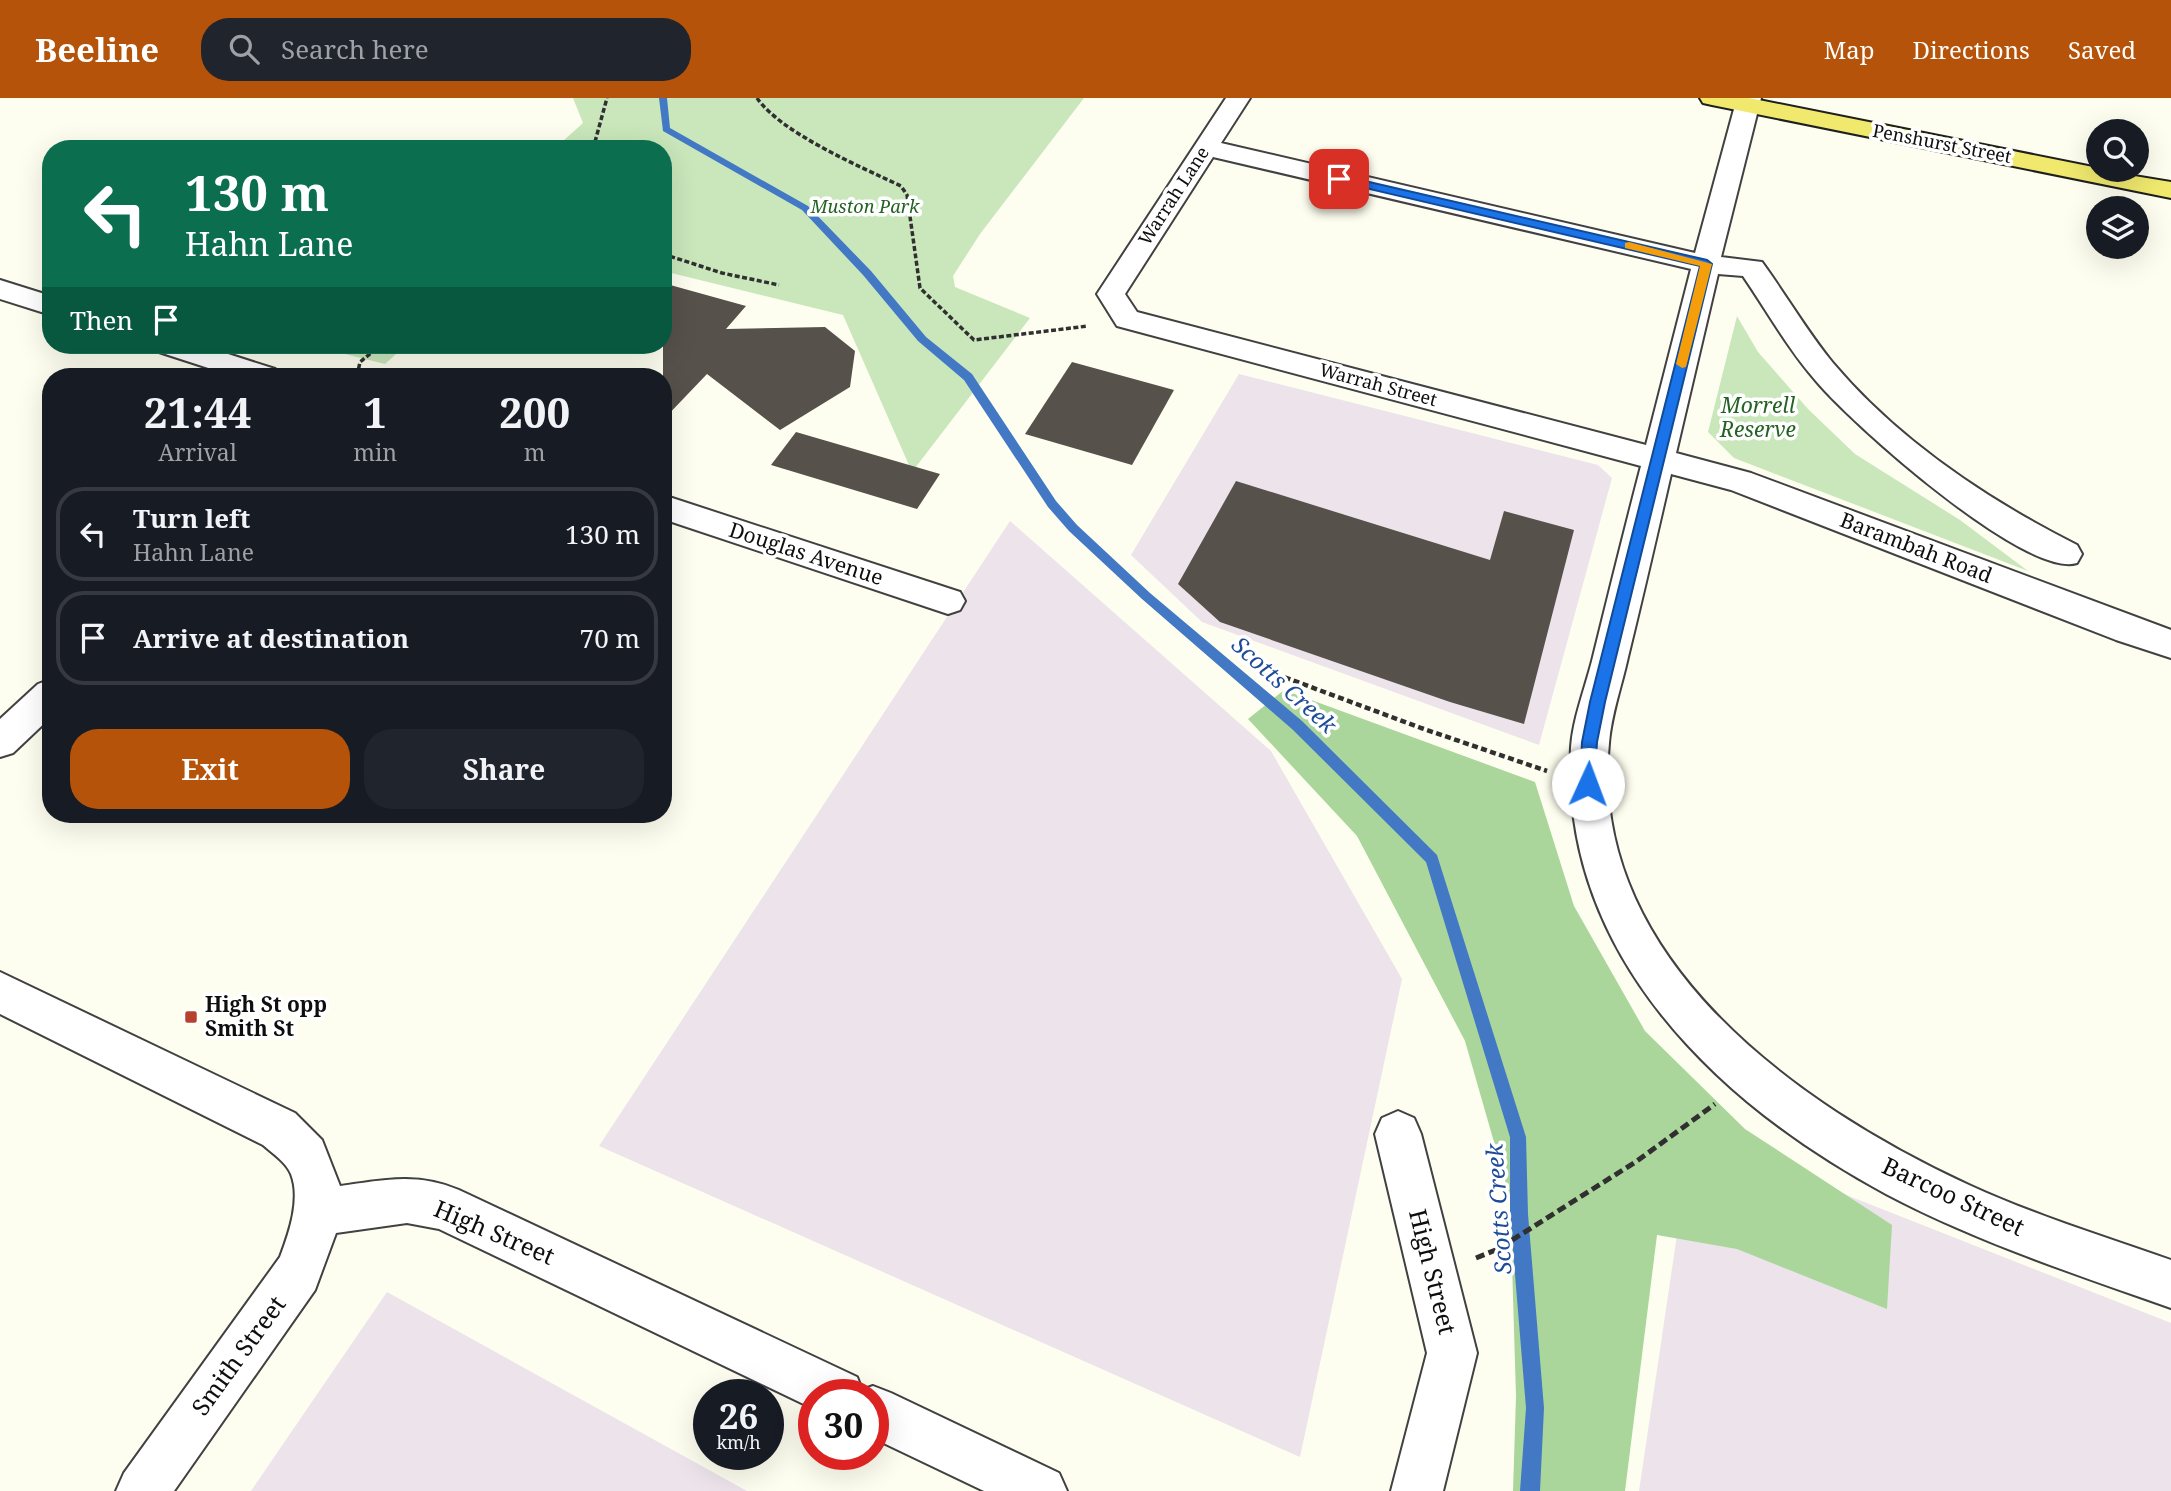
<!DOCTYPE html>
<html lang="en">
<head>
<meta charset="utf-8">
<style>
  body { margin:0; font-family:"Noto Serif",serif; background:#20242c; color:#f1f3f6; height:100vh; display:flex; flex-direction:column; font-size:26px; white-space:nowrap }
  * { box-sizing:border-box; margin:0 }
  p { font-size:23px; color:#9ea1a6 }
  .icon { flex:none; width:38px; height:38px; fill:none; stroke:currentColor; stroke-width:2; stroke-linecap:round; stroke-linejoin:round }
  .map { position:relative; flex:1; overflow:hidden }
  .side { position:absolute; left:42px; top:270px; width:630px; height:455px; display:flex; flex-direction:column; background:#171b24; border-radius:28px; box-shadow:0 7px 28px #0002 }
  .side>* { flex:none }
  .hud { position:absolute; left:42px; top:42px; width:630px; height:214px; border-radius:28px; box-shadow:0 7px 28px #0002; background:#0b6e4f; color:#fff; overflow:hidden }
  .tools { position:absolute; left:2086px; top:21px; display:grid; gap:14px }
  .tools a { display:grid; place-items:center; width:63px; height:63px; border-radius:50%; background:#171b24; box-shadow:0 7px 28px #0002; font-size:35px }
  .speed { position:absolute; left:693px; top:1281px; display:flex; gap:14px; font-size:35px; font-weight:700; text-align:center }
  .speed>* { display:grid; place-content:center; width:91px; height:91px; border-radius:50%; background:#171b24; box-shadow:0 7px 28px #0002; line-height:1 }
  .speed small { font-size:18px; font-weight:400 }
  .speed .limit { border:10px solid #d22; background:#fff; color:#111 }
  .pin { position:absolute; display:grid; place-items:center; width:60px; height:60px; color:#fff; margin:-30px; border-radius:14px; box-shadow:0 4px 10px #0006 }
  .me { position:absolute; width:77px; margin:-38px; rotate:2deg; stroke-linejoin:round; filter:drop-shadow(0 0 5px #0008) }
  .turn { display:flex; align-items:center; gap:24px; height:147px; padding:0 28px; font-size:32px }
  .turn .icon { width:91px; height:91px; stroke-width:2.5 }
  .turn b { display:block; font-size:49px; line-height:60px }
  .then { display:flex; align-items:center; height:66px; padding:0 28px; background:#0003; gap:14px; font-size:26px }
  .eta { display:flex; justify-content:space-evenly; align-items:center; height:119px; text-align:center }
  .eta b { font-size:42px; font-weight:700; line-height:49px }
  .button { display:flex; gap:14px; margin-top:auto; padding:14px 28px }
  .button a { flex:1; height:80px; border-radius:28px; background:#b45309; color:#fff; font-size:28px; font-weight:700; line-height:80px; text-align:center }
  .button a+a { background:#20242c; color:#f1f3f6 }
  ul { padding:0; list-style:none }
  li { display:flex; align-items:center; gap:21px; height:94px; margin:0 14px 10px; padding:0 14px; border:4px solid #363941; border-radius:28px }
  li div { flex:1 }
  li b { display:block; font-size:26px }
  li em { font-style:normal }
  header { display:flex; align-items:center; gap:42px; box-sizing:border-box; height:98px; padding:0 35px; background:#b45309; color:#fff }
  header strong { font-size:33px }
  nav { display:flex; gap:38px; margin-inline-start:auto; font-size:24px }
  .search { width:490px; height:63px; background:#20242c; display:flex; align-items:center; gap:18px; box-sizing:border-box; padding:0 24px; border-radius:28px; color:#9ea1a6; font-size:26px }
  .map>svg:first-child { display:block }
  .industrial { fill:#ece3eb }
  .green { fill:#c9e7bb }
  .forest { fill:#abd69b }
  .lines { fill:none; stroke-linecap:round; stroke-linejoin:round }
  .stream { fill:#4378c5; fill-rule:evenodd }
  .building { fill:#56514b }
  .minor-casing { stroke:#414141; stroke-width:4 }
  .major-casing { stroke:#1f1f1f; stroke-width:4 }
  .path-far2 { stroke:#303030; stroke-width:3.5; stroke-dasharray:5 2.5; stroke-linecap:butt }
  .path-far1 { stroke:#303030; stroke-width:4.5; stroke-dasharray:6 3.5; stroke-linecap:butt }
  .path { stroke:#303030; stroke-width:5; stroke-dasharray:9 4.5; stroke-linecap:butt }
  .minor { fill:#fff; fill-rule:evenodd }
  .major { fill:#f0e96e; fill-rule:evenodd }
  .route { fill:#1a73e8; stroke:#114b97; stroke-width:2 }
  .slow { fill:#f59e0b }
  .poi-dot { fill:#b6412e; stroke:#fff; stroke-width:2.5 }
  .labels { text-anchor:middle; stroke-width:7; stroke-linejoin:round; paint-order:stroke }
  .far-street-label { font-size:18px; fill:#0e0e0e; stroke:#fff }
  .far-park-label { font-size:18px; font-style:italic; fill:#236222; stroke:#fff }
  .park-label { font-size:21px; font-style:italic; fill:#236222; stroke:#fff }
  .street-label { font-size:21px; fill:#0e0e0e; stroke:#fff }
  .poi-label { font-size:21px; font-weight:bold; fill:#0e0e0e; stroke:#fff; text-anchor:start }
  .water-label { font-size:23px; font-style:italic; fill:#1e4c98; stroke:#fff }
  .near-street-label { font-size:24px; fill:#0e0e0e; stroke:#fff }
</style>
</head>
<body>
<header>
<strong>Beeline</strong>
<div class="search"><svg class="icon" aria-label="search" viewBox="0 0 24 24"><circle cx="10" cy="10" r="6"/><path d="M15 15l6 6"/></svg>Search here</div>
<nav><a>Map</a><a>Directions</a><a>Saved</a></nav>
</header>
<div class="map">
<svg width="2171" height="1393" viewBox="0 0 2171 1393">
  <rect width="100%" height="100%" fill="#fefef0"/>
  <g class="industrial">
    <path d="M1239,276L1598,367L1612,380L1539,647L1202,524L1131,457Z"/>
    <path d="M1010,423L1271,653L1402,881L1300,1359L599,1048Z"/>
    <path d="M1692,1036L2171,1225V1393H1639Z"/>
    <path d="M387,1194L747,1393H251Z"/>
  </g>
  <g class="green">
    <path d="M573,0H1084L980,136L953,178L955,189L1030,220L912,374L843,217L663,173V51H554L583,25Z"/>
    <path d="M1737,218L1758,254L1808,311L1855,356L1960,422L2028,473L1734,360L1708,334Z"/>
    <path d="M335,247H406L385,266L329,252Z"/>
  </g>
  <path class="forest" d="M1284,592L1535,684L1574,808L1645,933L1745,1031L1892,1127L1887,1211L1737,1151L1657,1137L1625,1393H1513L1516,1298L1510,1100L1465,943L1357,738L1248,621Z"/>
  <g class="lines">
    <path class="stream" d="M659,0H667L670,30L808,108L871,173L926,239L972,276L1056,403L1077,427L1150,495L1302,623L1437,757L1526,1039L1528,1116L1544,1310L1540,1393H1520L1526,1310L1510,1116V1039L1426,764L1292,631L1142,501L1069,433L1048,409L964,282L918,243L863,177L802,112L663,33Z"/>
  </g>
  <g class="building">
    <path d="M663,185L746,208L726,231L825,229L855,253L850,289L780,332L707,276L663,322Z"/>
    <path d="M1072,264L1174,292L1132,367L1025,336Z"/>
    <path d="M796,334L940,376L917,411L771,367Z"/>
    <path d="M1236,383L1490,462L1504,413L1574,432L1524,626L1450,604L1220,524L1178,486Z"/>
  </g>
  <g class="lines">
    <g class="minor-casing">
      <g id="minor">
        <path d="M1226,0H1250L1221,45L1695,155L1737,0H1761L1721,159L1762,164C1786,197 1807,233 1833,265C1898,342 1988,402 2077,447L2082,456L2077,465C2026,481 1851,325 1816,283C1788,251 1767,213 1743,178L1718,176L1676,355L1751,375L2171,532V560L2116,542L1731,392L1671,376C1657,437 1643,498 1628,559C1622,587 1611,617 1609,645C1588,860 1798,1008 1969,1087C2034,1117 2103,1138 2171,1162V1210C2075,1176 1977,1144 1886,1096C1717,1005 1560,856 1571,649C1573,621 1585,590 1592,563C1608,498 1624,433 1641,368L1117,228L1097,196ZM1213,59L1691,171L1646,347L1137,214L1125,196Z"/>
        <path d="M0,182L51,198V217L0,201Z"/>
        <path d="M154,247H200L275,271L279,278H233L159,254Z"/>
        <path d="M663,397L960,494L965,503L960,512L948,516L663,421Z"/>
        <path d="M51,581V619L13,655L0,659V621L38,586Z"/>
        <path d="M0,874L295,1015L322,1042L340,1088C383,1082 417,1074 459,1092L857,1279L862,1292L873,1288L891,1295L1059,1375L1067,1393H984L873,1340V1297H814V1311L439,1131L407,1125L336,1135L315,1192L174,1393H116L124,1375L280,1159C289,1135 301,1101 291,1076C286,1064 272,1055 263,1047L0,916Z"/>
        <path d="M1398,1013L1414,1020L1421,1036L1477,1255L1443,1393H1391L1427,1255L1375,1036L1382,1020Z"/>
      </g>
    </g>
    <g class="major-casing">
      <path id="major" d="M1700,0H1749L2098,70V72L2171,84V100L1712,7L1703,5Z"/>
    </g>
    <g class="path-far2">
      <path d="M757,0C781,35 861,69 901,88L907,97L920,190L974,242L1088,228"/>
      <path d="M593,51L607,0"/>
      <path d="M663,156L722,175L779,187"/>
      <path d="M357,278L360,264L381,247"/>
    </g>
    <path class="path-far1" d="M1249,566L1421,630L1547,673"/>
    <path class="path" d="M1476,1160L1498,1151L1637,1063L1715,1006"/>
    <use href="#minor" class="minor"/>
    <use href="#major" class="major"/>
  </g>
  <path class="route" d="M1339,77L1707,162L1712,166L1605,604L1597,644L1594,691H1583L1580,686L1582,644L1590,604L1700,168L1335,83L1334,81Z"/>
  <path class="slow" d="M1629,144L1712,166L1686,269L1682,270L1676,266L1700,168L1625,150V145Z"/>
  <rect class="poi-dot" x="184" y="912" width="14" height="14" rx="3.5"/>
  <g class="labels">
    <g class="far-street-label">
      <text transform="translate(1942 46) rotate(11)" y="6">Penshurst Street</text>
      <text transform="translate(1174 98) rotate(-57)" y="6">Warrah Lane</text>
      <text transform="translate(1378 287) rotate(15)" y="6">Warrah Street</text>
    </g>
    <g class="far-park-label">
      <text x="865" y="115">Muston Park</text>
    </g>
    <g class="park-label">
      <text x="1758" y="315">Morrell<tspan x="1758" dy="24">Reserve</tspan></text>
    </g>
    <g class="street-label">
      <text transform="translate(1916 450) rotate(21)" y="7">Barambah Road</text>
      <text transform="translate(806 456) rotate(18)" y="7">Douglas Avenue</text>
    </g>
    <g class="poi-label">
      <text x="205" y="914">High St opp<tspan x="205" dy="24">Smith St</tspan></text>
    </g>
    <g class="water-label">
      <text transform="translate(1284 587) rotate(42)" y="8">Scotts Creek</text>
      <text transform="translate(1499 1111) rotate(-94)" y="8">Scotts Creek</text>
    </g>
    <g class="near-street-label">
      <text transform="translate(1953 1099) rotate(25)" y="8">Barcoo Street</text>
      <text transform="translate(494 1135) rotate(23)" y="8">High Street</text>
      <text transform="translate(1432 1174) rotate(76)" y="8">High Street</text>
      <text transform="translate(239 1258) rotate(-54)" y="8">Smith Street</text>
    </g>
  </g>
</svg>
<div class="tools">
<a><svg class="icon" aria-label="search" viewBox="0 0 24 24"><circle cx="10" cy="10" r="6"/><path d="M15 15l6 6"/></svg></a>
<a><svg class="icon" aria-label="layers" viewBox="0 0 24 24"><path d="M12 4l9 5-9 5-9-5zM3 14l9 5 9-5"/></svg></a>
</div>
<div class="speed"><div>26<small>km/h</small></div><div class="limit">30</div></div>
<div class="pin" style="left:1339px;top:81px;background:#d93025"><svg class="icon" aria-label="arrive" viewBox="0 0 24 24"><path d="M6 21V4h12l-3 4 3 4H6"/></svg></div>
<svg class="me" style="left:1588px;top:686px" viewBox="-20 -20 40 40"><circle r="19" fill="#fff"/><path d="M0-13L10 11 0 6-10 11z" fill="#1a73e8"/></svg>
<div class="hud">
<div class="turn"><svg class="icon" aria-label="left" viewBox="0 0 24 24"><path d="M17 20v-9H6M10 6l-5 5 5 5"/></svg><div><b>130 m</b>Hahn Lane</div></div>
<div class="then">Then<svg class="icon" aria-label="arrive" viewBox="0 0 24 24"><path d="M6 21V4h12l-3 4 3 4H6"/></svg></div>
</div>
<section class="side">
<div class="eta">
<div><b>21:44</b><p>Arrival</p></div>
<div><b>1</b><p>min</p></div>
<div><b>200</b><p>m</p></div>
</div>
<ul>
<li><svg class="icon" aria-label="left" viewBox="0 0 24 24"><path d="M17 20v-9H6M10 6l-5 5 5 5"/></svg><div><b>Turn left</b><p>Hahn Lane</p></div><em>130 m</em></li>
<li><svg class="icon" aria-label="arrive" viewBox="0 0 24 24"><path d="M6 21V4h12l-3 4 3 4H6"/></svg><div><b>Arrive at destination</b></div><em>70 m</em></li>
</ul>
<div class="button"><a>Exit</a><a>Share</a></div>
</section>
</div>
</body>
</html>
